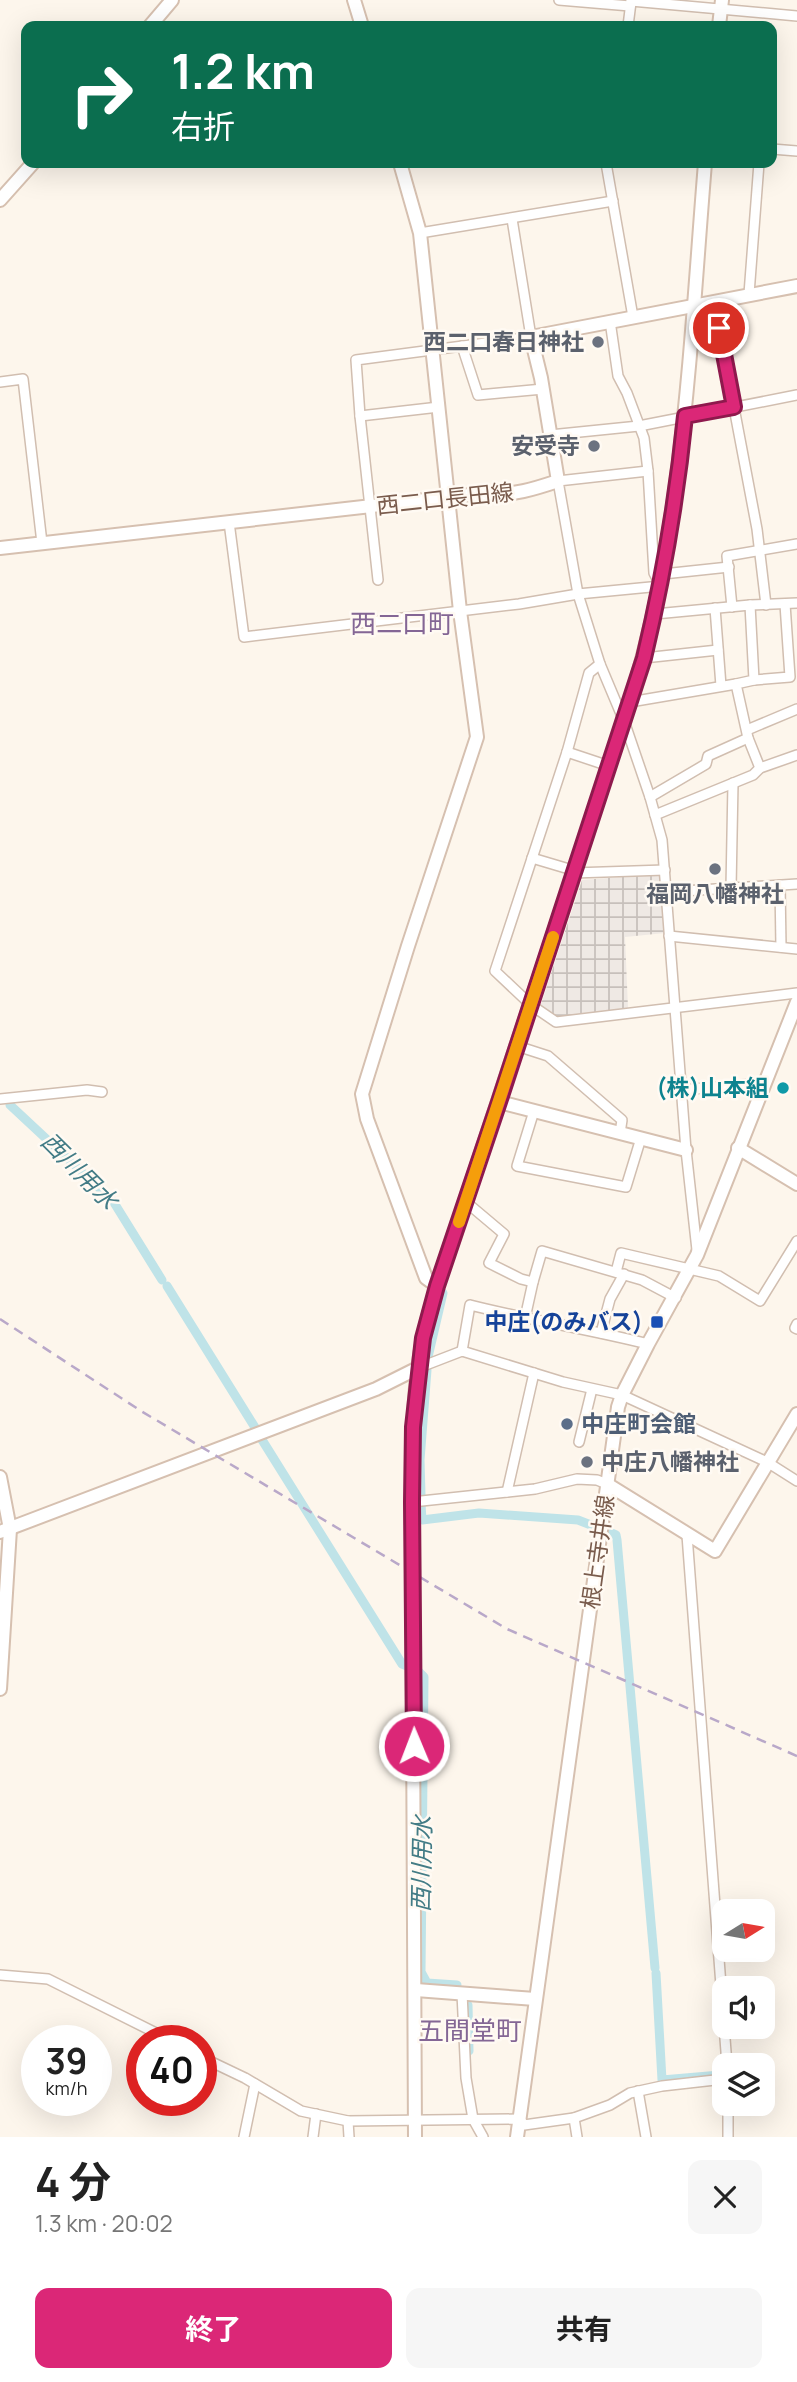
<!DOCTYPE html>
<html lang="ja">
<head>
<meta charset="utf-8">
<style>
  body { margin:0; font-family:Manrope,"Noto Sans JP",sans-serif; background:#f6f6f6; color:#222; height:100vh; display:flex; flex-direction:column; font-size:26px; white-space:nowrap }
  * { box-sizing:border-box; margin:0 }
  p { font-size:23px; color:#767676 }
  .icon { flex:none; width:38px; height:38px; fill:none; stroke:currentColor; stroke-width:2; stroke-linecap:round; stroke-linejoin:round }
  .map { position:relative; height:2137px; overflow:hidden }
  .drawer { display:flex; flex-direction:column; background:#fff; flex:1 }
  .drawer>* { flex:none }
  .guide { position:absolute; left:21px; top:21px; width:756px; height:147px; border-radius:14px; box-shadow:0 7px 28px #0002; background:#0b6e4f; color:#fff; overflow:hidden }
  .needle { width:46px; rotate:79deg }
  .tools { position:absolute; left:712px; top:1899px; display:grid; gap:14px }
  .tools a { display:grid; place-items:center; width:63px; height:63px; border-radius:14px; background:#fff; box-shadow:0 7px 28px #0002; font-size:35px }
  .speed { position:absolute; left:21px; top:2025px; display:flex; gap:14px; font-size:35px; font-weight:700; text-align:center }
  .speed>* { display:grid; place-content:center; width:91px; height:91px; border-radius:50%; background:#fff; box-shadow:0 7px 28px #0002; line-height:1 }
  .speed small { font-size:18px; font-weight:400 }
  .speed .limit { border:10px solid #d22; background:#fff; color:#111 }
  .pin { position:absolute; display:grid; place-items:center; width:60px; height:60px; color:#fff; margin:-30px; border:4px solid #fff; border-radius:50%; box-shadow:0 2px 7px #0007 }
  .me { position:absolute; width:77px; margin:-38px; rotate:359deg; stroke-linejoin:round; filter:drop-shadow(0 0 5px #0008) }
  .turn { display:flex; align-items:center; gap:24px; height:147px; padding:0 35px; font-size:32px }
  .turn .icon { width:91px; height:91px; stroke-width:2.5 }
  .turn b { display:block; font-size:49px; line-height:60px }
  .round { display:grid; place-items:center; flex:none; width:74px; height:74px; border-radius:14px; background:#f6f6f6 }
  .headline { display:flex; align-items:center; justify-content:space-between; height:119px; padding:0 35px }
  h1 { font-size:42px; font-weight:700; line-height:52px }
  .button { display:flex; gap:14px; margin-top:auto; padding:14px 35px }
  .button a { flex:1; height:80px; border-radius:14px; background:#db2777; color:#fff; font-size:28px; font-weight:700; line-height:80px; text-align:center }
  .button a+a { background:#f6f6f6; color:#222 }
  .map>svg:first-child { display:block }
  .industrial { fill:url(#industrial-grid) }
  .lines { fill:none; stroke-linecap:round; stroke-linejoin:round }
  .canal { stroke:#bfe3e8; stroke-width:9 }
  .street-casing { stroke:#d1beb0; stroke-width:12 }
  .secondary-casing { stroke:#d6c0b0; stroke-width:16 }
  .street { stroke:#fff; stroke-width:9 }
  .secondary { stroke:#fff; stroke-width:12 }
  .rail { stroke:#b9a8c9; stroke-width:2.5; stroke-dasharray:10 7; stroke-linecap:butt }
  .route-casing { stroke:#8e194d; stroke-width:18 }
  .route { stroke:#db2777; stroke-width:12 }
  .slow { stroke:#f59e0b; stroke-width:12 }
  .worship-dot { fill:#6b7280; stroke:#fffaf3; stroke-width:2.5 }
  .culture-dot { fill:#0f9aa8; stroke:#fffaf3; stroke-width:2.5 }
  .transit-dot { fill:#1a4fb4; stroke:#fffaf3; stroke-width:2.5 }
  .service-dot { fill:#5c6f8a; stroke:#fffaf3; stroke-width:2.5 }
  .labels { text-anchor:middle; stroke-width:5; stroke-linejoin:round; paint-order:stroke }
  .worship-label { font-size:23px; font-weight:bold; fill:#5b616d; stroke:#fffaf3; text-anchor:end }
  .street-label { font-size:23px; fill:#7a5c4d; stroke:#fffaf3 }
  .culture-label { font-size:23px; font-weight:bold; fill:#0d838f; stroke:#fffaf3; text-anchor:end }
  .transit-label { font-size:23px; font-weight:bold; fill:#164399; stroke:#fffaf3; text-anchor:end }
  .service-label { font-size:23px; font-weight:bold; fill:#4e5e75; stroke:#fffaf3; text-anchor:start }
  .water-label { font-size:24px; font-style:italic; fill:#437c86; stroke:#fffaf3 }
  .quarter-label { font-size:26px; fill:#846695; stroke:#fffaf3 }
</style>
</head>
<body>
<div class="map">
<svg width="797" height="2137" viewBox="0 0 797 2137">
  <defs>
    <pattern id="industrial-grid" width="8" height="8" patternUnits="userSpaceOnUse" patternTransform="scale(1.75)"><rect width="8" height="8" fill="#efe9e4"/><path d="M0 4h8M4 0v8" fill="none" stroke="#c7c0bb"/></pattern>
  </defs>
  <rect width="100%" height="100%" fill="#fdf6ec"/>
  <path class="industrial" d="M660,874L665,933L625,937L628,1008L558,1018L540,1007L582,880Z"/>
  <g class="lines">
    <g class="canal">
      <path d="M10,1105L113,1201L162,1280"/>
      <path d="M167,1286L256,1429"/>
      <path d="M428,1357L443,1293"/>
      <path d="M259,1435L402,1664L407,1666"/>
      <path d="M421,1495L420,1460L427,1370"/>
      <path d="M421,1504L422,1520L479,1513L578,1520L596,1527"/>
      <path d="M609,1532L616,1535L617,1540L655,1968"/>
      <path d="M419,1672L424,1677L421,1972L427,1983L457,1985"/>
      <path d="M656,1973L662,2080L720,2075V2077"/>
      <path d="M468,2005L469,2051"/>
      <path d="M721,2083L724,2101"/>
    </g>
    <g class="street-casing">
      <g id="street">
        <path d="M559,0L630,6"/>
        <path d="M631,1L797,16"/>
        <path d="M628,26L631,2"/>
        <path d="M772,149L797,151"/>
        <path d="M606,163L633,317"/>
        <path d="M420,233L613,201"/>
        <path d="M749,294L759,163"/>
        <path d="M714,302L757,529L766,605"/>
        <path d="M462,346L478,395L543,389"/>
        <path d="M0,382L23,379L42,543"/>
        <path d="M360,416L439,407"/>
        <path d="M550,435L639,426L797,395"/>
        <path d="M648,471L558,481L578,594L600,664L624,721L650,797L662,840L686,1150L697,1250"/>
        <path d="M229,522L244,637L519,604L578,594L661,586L654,573L648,471L644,438L627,393L618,376L610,321"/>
        <path d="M663,574L729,567"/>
        <path d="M378,580L360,416L356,360L531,337L512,219"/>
        <path d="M750,605L754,680L736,684L748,738L760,768"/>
        <path d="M732,607L727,556L797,544"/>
        <path d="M715,608L721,686"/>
        <path d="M655,614L750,605L797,603"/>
        <path d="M644,658L718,650"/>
        <path d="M600,664L589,673L567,752L495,971L531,1005L556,1022L797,993"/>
        <path d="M754,680L790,677L785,604"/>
        <path d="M630,702L736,684"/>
        <path d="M747,730L797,709"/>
        <path d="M567,752L609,766"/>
        <path d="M650,797L706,764L708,756L748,738"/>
        <path d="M655,815L753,775L760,768L797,755"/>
        <path d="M532,858L569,869L573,873L665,870"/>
        <path d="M780,885L781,947"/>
        <path d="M731,888L733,783"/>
        <path d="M667,892L797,884"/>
        <path d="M669,936L797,949"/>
        <path d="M517,1046L548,1056L622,1120L620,1133"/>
        <path d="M681,1090L764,1083"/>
        <path d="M0,1099L87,1090L102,1092"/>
        <path d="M534,1111L517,1166L626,1187L641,1138"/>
        <path d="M466,1202L504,1234L489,1263L521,1279L533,1282"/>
        <path d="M616,1272L621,1253L719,1276L760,1301L797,1241"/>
        <path d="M525,1318L533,1282L542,1251L642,1280L676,1298"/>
        <path d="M797,1324L795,1328L797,1329"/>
        <path d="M601,1333L610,1299L624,1274"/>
        <path d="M462,1351L470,1305C529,1320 589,1329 648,1344"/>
        <path d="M418,1368L462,1351L563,1382L622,1395L767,1462L797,1481"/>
        <path d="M579,1442L592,1389"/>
        <path d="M507,1492L534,1373"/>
        <path d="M412,1502L535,1489L577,1479L597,1480L607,1484"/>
        <path d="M687,1535L727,2065"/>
        <path d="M0,1975L48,1979L170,2040"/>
        <path d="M462,1993L466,2078L473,2119L483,2137"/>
        <path d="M201,2057L245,2078L301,2111L348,2121L520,2119L524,2125L574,2118L610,2105L630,2093L662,2086L724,2079"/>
        <path d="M638,2091L646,2137"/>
        <path d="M574,2118L577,2137"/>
        <path d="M348,2121L349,2137"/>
        <path d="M244,2137L255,2084"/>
        <path d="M313,2137L316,2114"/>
        <path d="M728,2137V2104"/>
      </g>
    </g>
    <g class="secondary-casing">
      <g id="secondary">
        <path d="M354,0L362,26"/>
        <path d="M150,26L172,0"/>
        <path d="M719,26L722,0"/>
        <path d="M400,163L420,233L460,611L477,737L408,946L362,1094L367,1119L426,1278L437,1286"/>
        <path d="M0,200L33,163"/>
        <path d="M0,548L487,493C513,496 534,489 558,481L541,378L531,337L797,286"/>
        <path d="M499,1102L686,1150"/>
        <path d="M738,1148L797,1184"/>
        <path d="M0,1477L10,1529L0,1689"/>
        <path d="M607,1484L715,1551L797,1414"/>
        <path d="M0,1532L376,1389L418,1368"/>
        <path d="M416,1990L535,1999"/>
        <path d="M415,2137L412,1502C413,1448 412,1392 423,1339C426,1321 432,1304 437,1286L630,702C684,526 690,345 705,163"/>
        <path d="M517,2137L618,1407L622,1395L648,1344L697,1255L797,1002"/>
      </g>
    </g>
    <use href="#street" class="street"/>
    <use href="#secondary" class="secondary"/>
    <path class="rail" d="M0,1319L141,1411L507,1629L797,1756"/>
  </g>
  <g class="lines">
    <g class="route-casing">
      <path id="route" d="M414,1746L412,1502L413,1427L423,1338L437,1286L499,1102L644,658C663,578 677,497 685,416L734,407L719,328"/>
    </g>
    <use href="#route" class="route"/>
    <path class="slow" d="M459,1222L553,937"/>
  </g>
  <g class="worship-dot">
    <circle cx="598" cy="342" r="7"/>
    <circle cx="594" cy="446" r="7"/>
    <circle cx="715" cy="869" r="7"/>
    <circle cx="587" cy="1462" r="7"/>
  </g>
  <circle class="culture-dot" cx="783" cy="1088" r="7"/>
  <rect class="transit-dot" x="650" y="1315" width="14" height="14" rx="3.5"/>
  <circle class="service-dot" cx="567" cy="1424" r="7"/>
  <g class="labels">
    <g class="worship-label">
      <text x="584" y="350">西二口春日神社</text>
      <text x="580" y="454">安受寺</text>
      <text x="715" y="902" text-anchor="middle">福岡八幡神社</text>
      <text x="601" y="1470" text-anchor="start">中庄八幡神社</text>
    </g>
    <g class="street-label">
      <text transform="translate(445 499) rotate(-6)" y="8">西二口長田線</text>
      <text transform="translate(598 1552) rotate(-82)" y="8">根上寺井線</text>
    </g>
    <g class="culture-label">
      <text x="769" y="1096">(株)山本組</text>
    </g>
    <g class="transit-label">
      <text x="643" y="1330">中庄(のみバス)</text>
    </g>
    <g class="service-label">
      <text x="581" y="1432">中庄町会館</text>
    </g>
    <g class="water-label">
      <text transform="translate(79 1171) rotate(45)" y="8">西川用水</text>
      <text transform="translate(422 1864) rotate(-89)" y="8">西川用水</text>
    </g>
    <g class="quarter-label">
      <text x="402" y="633">西二口町</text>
      <text x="470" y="2040">五間堂町</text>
    </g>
  </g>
</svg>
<div class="tools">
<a><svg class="needle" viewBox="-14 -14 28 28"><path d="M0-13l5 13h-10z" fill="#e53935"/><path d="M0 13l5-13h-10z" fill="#767676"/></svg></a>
<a><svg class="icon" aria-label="sound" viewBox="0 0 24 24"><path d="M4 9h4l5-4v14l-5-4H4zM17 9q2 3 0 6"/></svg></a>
<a><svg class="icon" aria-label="layers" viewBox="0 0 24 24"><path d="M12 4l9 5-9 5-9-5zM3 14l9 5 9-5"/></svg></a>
</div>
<div class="speed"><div>39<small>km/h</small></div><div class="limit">40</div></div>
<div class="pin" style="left:719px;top:328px;background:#d93025"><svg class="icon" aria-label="arrive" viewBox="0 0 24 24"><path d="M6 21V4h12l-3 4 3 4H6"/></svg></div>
<svg class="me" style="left:414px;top:1746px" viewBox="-20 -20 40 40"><circle r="17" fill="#db2777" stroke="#fff" stroke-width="3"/><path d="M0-11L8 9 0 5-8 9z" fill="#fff"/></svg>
<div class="guide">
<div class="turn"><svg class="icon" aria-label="right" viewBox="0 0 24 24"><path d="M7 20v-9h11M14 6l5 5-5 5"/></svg><div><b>1.2 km</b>右折</div></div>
</div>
</div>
<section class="drawer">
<div class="headline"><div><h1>4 分</h1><p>1.3 km · 20:02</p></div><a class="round"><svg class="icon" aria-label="close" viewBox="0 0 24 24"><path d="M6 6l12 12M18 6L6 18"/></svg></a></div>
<div class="button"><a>終了</a><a>共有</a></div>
</section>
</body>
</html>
